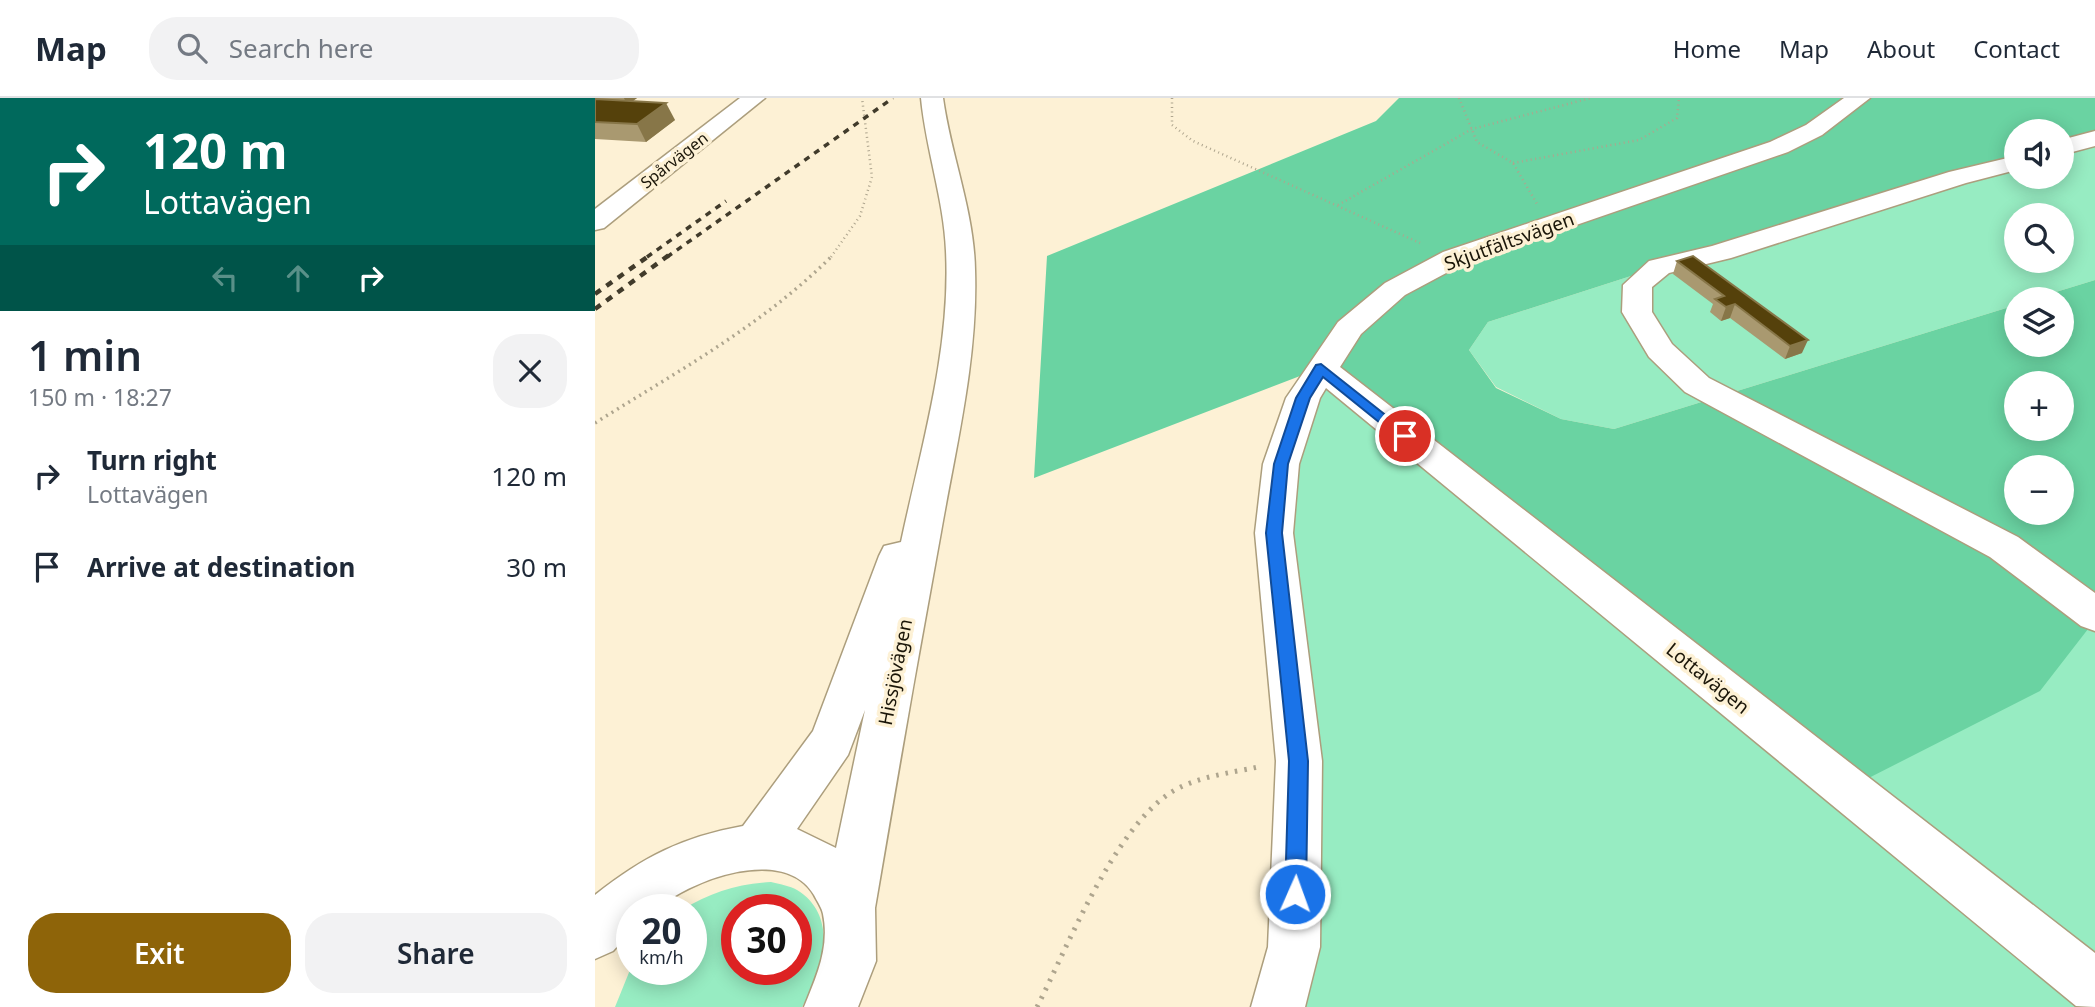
<!DOCTYPE html>
<html lang="en">
<head>
<meta charset="utf-8">
<style>
  body { margin:0; font-family:"Noto Sans",sans-serif; background:#f2f2f3; color:#1f2937; height:100vh; display:flex; flex-direction:column; font-size:26px; white-space:nowrap }
  * { box-sizing:border-box; margin:0 }
  p { font-size:23px; color:#747a83 }
  .icon { flex:none; width:38px; height:38px; fill:none; stroke:currentColor; stroke-width:2; stroke-linecap:round; stroke-linejoin:round }
  .map { position:relative; flex:1; overflow:hidden }
  .details { display:flex; flex-direction:column; background:#fff; width:595px }
  .details>* { flex:none }
  .banner { background:#00695c; color:#fff; overflow:hidden }
  .tools { position:absolute; left:1409px; top:21px; display:grid; gap:14px }
  .tools a { display:grid; place-items:center; width:70px; height:70px; border-radius:50%; background:#fff; box-shadow:0 4px 18px #0003; font-size:35px }
  .speed { position:absolute; left:21px; top:796px; display:flex; gap:14px; font-size:35px; font-weight:700; text-align:center }
  .speed>* { display:grid; place-content:center; width:91px; height:91px; border-radius:50%; background:#fff; box-shadow:0 4px 18px #0003; line-height:1 }
  .speed small { font-size:18px; font-weight:400 }
  .speed .limit { border:10px solid #d22; background:#fff; color:#111 }
  .pin { position:absolute; display:grid; place-items:center; width:60px; height:60px; color:#fff; margin:-30px; border:4px solid #fff; border-radius:50%; box-shadow:0 2px 7px #0007 }
  .me { position:absolute; width:77px; margin:-38px; rotate:2deg; stroke-linejoin:round; filter:drop-shadow(0 0 5px #0008) }
  .turn { display:flex; align-items:center; gap:24px; height:147px; padding:0 28px; font-size:32px }
  .turn .icon { width:91px; height:91px; stroke-width:2.5 }
  .turn b { display:block; font-size:49px; line-height:60px }
  .lanes { display:flex; align-items:center; height:66px; padding:0 28px; background:#0003; justify-content:center; gap:35px; direction:ltr }
  .lanes .off { opacity:.35 }
  .round { display:grid; place-items:center; flex:none; width:74px; height:74px; border-radius:28px; background:#f2f2f3 }
  .headline { display:flex; align-items:center; justify-content:space-between; height:119px; padding:0 28px }
  h1 { font-size:42px; font-weight:600; line-height:52px }
  .action { display:flex; gap:14px; margin-top:auto; padding:14px 28px }
  .action a { flex:1; height:80px; border-radius:28px; background:#8e6409; color:#fff; font-size:28px; font-weight:600; line-height:80px; text-align:center }
  .action a+a { background:#f2f2f3; color:#1f2937 }
  ul { padding:0; list-style:none }
  li { display:flex; align-items:center; gap:21px; height:91px; padding:0 28px }
  li div { flex:1 }
  li b { display:block; font-size:26px }
  li em { font-style:normal }
  header { display:flex; align-items:center; gap:42px; box-sizing:border-box; height:98px; padding:0 35px; background:#fff; border-bottom:2px solid #e0e1e3 }
  header strong { font-size:33px }
  nav { display:flex; gap:38px; margin-inline-start:auto; font-size:24px }
  .search { width:490px; height:63px; background:#f2f2f3; display:flex; align-items:center; gap:18px; box-sizing:border-box; padding:0 24px; border-radius:28px; color:#747a83; font-size:26px }
  main { display:flex; flex:1; min-height:0 }
  .map>svg:first-child { display:block }
  .green { fill:#97ecc2; fill-rule:evenodd }
  .forest { fill:#6ad3a2; fill-rule:evenodd }
  .lines { fill:none; stroke-linecap:round; stroke-linejoin:round }
  .minor-casing { stroke:#ac9e7d; stroke-width:3 }
  .major-casing { stroke:#ac9e7d; stroke-width:3 }
  .path-far2 { stroke:#aea58e; stroke-width:2.5; stroke-dasharray:1 3.5; stroke-linecap:butt }
  .path-far1 { stroke:#aea58e; stroke-width:3.5; stroke-dasharray:2 4.5; stroke-linecap:butt }
  .path { stroke:#aea58e; stroke-width:5; stroke-dasharray:2.5 7; stroke-linecap:butt }
  .minor { fill:#fff; fill-rule:evenodd }
  .major { fill:#fff; fill-rule:evenodd }
  .rail-far1 { stroke:#413b2b; stroke-width:3.5; stroke-dasharray:6 6; stroke-linecap:butt }
  .rail { stroke:#413b2b; stroke-width:4.5; stroke-dasharray:7 7; stroke-linecap:butt }
  .wall { fill:#a99970 }
  .shaded-wall { fill:#877648 }
  .building { fill:#55410b; stroke:#877648; stroke-width:2 }
  .route { fill:#1a73e8; stroke:#114b97; stroke-width:2 }
  .labels { text-anchor:middle; stroke-width:7; stroke-linejoin:round; paint-order:stroke }
  .far-street-label { font-size:16px; fill:#1a1508; stroke:#fdf1d5 }
  .street-label { font-size:19px; fill:#1a1508; stroke:#fdf1d5 }
</style>
</head>
<body>
<header>
<strong>Map</strong>
<div class="search"><svg class="icon" aria-label="search" viewBox="0 0 24 24"><circle cx="10" cy="10" r="6"/><path d="M15 15l6 6"/></svg>Search here</div>
<nav><a>Home</a><a>Map</a><a>About</a><a>Contact</a></nav>
</header>
<main>
<section class="details">
<div class="banner">
<div class="turn"><svg class="icon" aria-label="right" viewBox="0 0 24 24"><path d="M7 20v-9h11M14 6l5 5-5 5"/></svg><div><b>120 m</b>Lottavägen</div></div>
<div class="lanes"><svg class="icon off" aria-label="left" viewBox="0 0 24 24"><path d="M17 20v-9H6M10 6l-5 5 5 5"/></svg><svg class="icon off" aria-label="ahead" viewBox="0 0 24 24"><path d="M12 20V5M6 11l6-6 6 6"/></svg><svg class="icon" aria-label="right" viewBox="0 0 24 24"><path d="M7 20v-9h11M14 6l5 5-5 5"/></svg></div>
</div>
<div class="headline"><div><h1>1 min</h1><p>150 m · 18:27</p></div><a class="round"><svg class="icon" aria-label="close" viewBox="0 0 24 24"><path d="M6 6l12 12M18 6L6 18"/></svg></a></div>
<ul>
<li><svg class="icon" aria-label="right" viewBox="0 0 24 24"><path d="M7 20v-9h11M14 6l5 5-5 5"/></svg><div><b>Turn right</b><p>Lottavägen</p></div><em>120 m</em></li>
<li><svg class="icon" aria-label="arrive" viewBox="0 0 24 24"><path d="M6 21V4h12l-3 4 3 4H6"/></svg><div><b>Arrive at destination</b></div><em>30 m</em></li>
</ul>
<div class="action"><a>Exit</a><a>Share</a></div>
</section>
<div class="map">
<svg width="1500" height="909" viewBox="0 0 1500 909">
  <rect width="100%" height="100%" fill="#fdf1d5"/>
  <g class="green">
    <path d="M1500,40V182L1438,201H1421V207L1019,331L966,321L901,289L874,252L893,224L1064,169L1421,65V79H1466L1467,50ZM1421,117H1466V163H1421Z"/>
    <path d="M726,270L1500,522V909H683L699,849L679,435Z"/>
    <path d="M176,784C184,786 195,788 202,792C244,817 230,876 207,909H20L37,867V872H96V812H87C116,794 142,786 176,784ZM142,812H201V872H142Z"/>
  </g>
  <path class="forest" d="M804,0H1500V40L1467,50L1466,33H1421V65L1064,169L893,224L874,252L901,290L966,321L1019,331L1421,207V247H1466V201H1438L1500,182V522L1445,593L1252,691L726,270L439,380L452,158L781,23ZM1421,285H1466V331H1421ZM1421,369H1466V415H1421Z"/>
  <g class="lines">
    <g class="minor-casing">
      <g id="minor">
        <path d="M145,0H170L9,130L0,132V111Z"/>
        <path d="M1249,0H1275L1227,37L1193,54L868,166L810,197L766,236L745,269L1500,855V909L1481,908L731,290L725,300L704,366L698,435L727,663L725,849L710,909H656L673,849L681,663L660,435L668,366L691,300L743,224L790,185L848,154L1175,44L1211,27Z"/>
        <path d="M1500,33V48L1466,57V42Z"/>
        <path d="M1421,58V72L1371,85L1136,160L1074,175L1057,189V214L1077,246L1114,280L1423,439L1500,495V533L1486,528L1395,459L1090,294L1054,259L1027,214L1028,187L1054,163L1117,148L1354,74Z"/>
      </g>
    </g>
    <g class="major-casing">
      <path id="major" d="M326,0H348C356,58 379,113 380,172C383,260 361,348 346,434C323,559 301,685 280,810L281,863L263,909H209C221,879 235,850 228,816C227,810 222,803 219,797C189,746 95,782 60,812H37V832L18,853L0,861V797C48,759 87,739 148,728L218,633L284,458L289,448L306,444C326,350 356,251 351,153C349,102 331,52 326,0ZM270,612L241,750L202,731L253,657Z"/>
    </g>
    <g class="path-far2">
      <path d="M577,0V27L598,43L825,145"/>
      <path d="M864,0L882,44L918,65L942,106"/>
      <path d="M918,65L1044,42L1082,20L1084,0"/>
      <path d="M743,107L877,31L996,0"/>
      <path d="M236,159L265,118L277,79L267,0"/>
    </g>
    <path class="path-far1" d="M0,325C83,273 168,227 238,157"/>
    <path class="path" d="M442,909C473,848 518,733 575,695C599,679 635,675 663,669"/>
    <use href="#minor" class="minor"/>
    <use href="#major" class="major"/>
    <g class="rail-far1">
      <path d="M52,159L131,103"/>
      <path d="M72,159L298,0"/>
    </g>
    <g class="rail">
      <path d="M0,196L55,157"/>
      <path d="M0,211L74,157"/>
    </g>
  </g>
  <g class="wall">
    <path d="M0,0H42L38,3L80,22L51,44L0,41Z"/>
    <path d="M1082,163L1207,255L1190,261L1135,220L1126,223L1115,214L1118,206L1078,176Z"/>
  </g>
  <g class="shaded-wall">
    <path d="M29,0H42L32,7Z"/>
    <path d="M71,5L80,22L51,44L42,26Z"/>
    <path d="M1140,206L1135,220L1126,223L1131,209Z"/>
    <path d="M1213,242L1207,255L1190,261L1195,248Z"/>
  </g>
  <g class="building">
    <path d="M0,1L71,5L42,26L0,24Z"/>
    <path d="M1098,158L1213,242L1195,248L1140,206L1131,209L1120,201L1129,198L1082,163Z"/>
  </g>
  <path class="route" d="M726,266L817,338L815,341H805L728,279L715,300L693,366L687,435L713,663L711,796L708,803L700,806L693,803L690,796L694,663L671,435L679,366L701,300L721,267Z"/>
  <g class="labels">
    <g class="far-street-label">
      <text transform="translate(79 62) rotate(-38)" y="6">Spårvägen</text>
    </g>
    <g class="street-label">
      <text transform="translate(914 143) rotate(-20)" y="7">Skjutfältsvägen</text>
      <text transform="translate(300 574) rotate(-79)" y="7">Hissjövägen</text>
      <text transform="translate(1113 580) rotate(39)" y="7">Lottavägen</text>
    </g>
  </g>
</svg>
<div class="tools">
<a><svg class="icon" aria-label="sound" viewBox="0 0 24 24"><path d="M4 9h4l5-4v14l-5-4H4zM17 9q2 3 0 6"/></svg></a>
<a><svg class="icon" aria-label="search" viewBox="0 0 24 24"><circle cx="10" cy="10" r="6"/><path d="M15 15l6 6"/></svg></a>
<a><svg class="icon" aria-label="layers" viewBox="0 0 24 24"><path d="M12 4l9 5-9 5-9-5zM3 14l9 5 9-5"/></svg></a>
<a>+</a>
<a>−</a>
</div>
<div class="speed"><div>20<small>km/h</small></div><div class="limit">30</div></div>
<div class="pin" style="left:810px;top:338px;background:#d93025"><svg class="icon" aria-label="arrive" viewBox="0 0 24 24"><path d="M6 21V4h12l-3 4 3 4H6"/></svg></div>
<svg class="me" style="left:700px;top:796px" viewBox="-20 -20 40 40"><circle r="17" fill="#1a73e8" stroke="#fff" stroke-width="3"/><path d="M0-11L8 9 0 5-8 9z" fill="#fff"/></svg>
</div>
</main>
</body>
</html>
